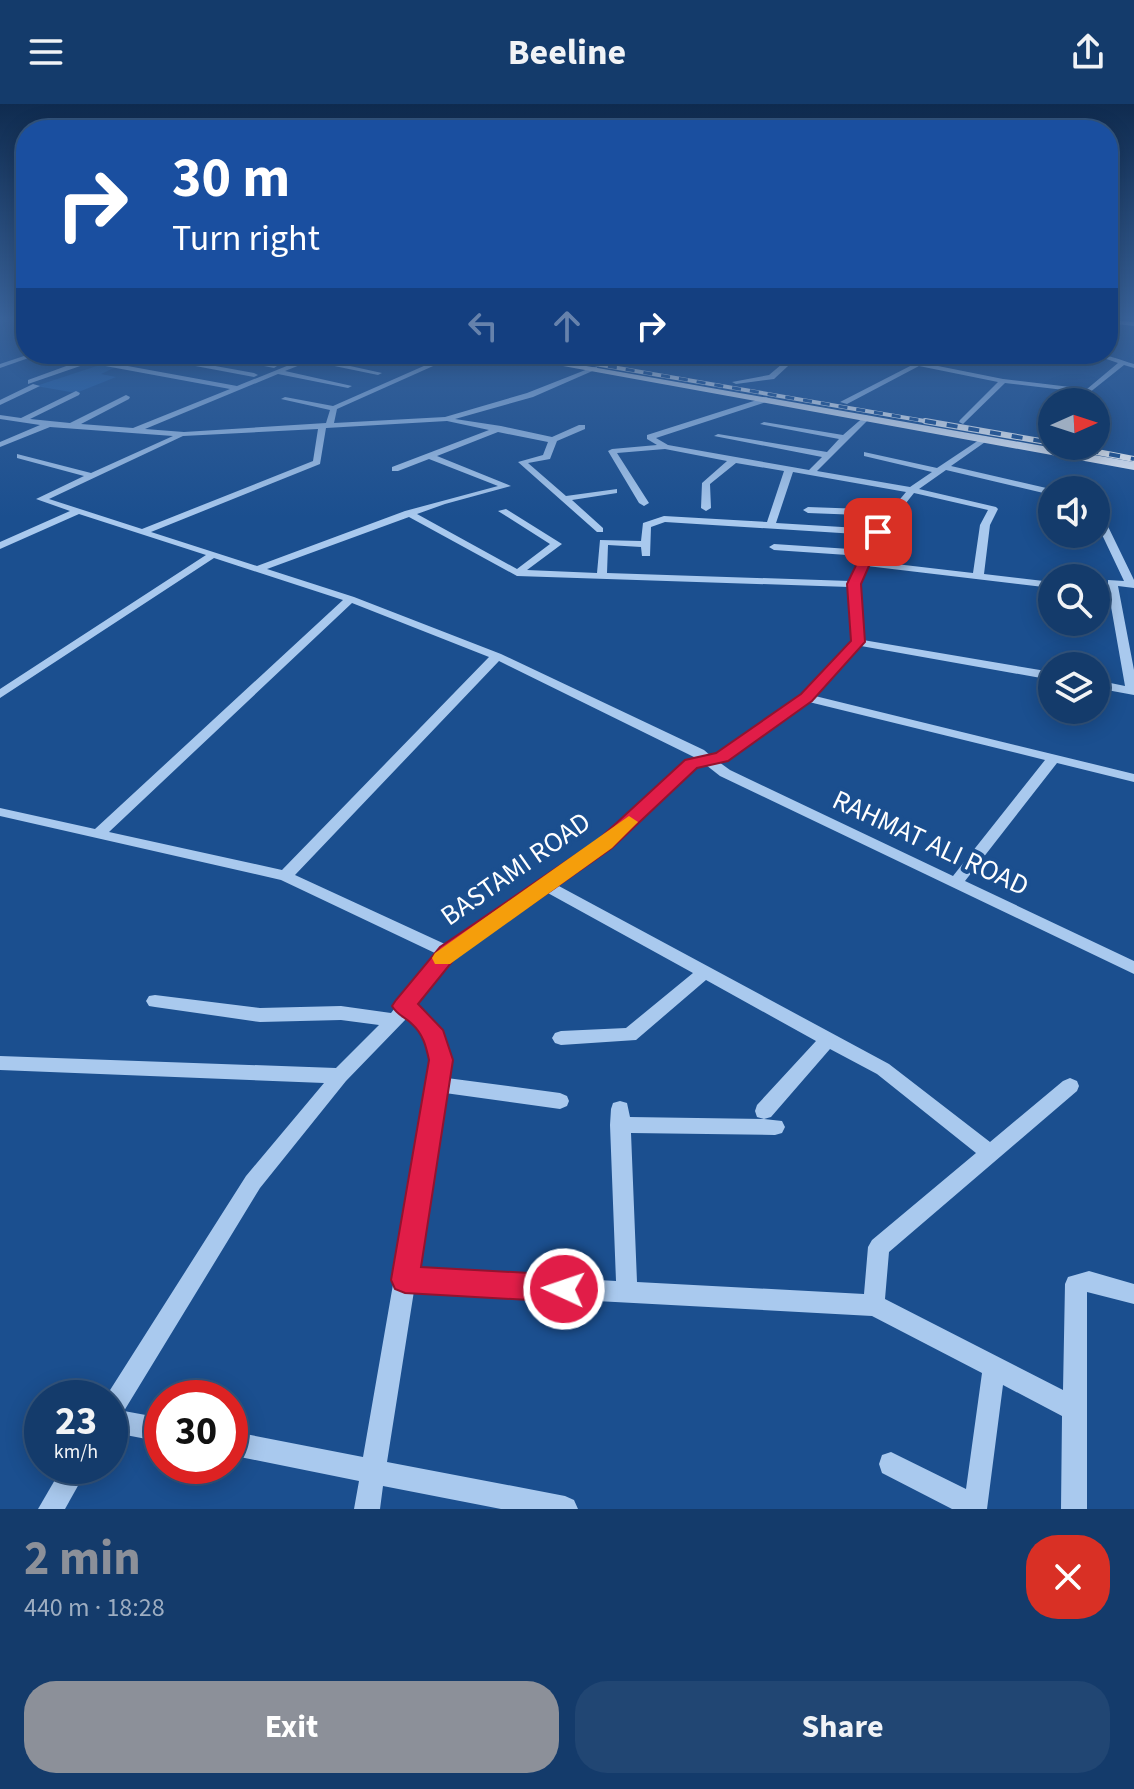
<!DOCTYPE html>
<html lang="en">
<head>
<meta charset="utf-8">
<style>
  body { margin:0; font-family:"Source Sans 3",sans-serif; background:#214673; color:#f1f3f6; height:100vh; display:flex; flex-direction:column; font-size:30px; white-space:nowrap }
  * { box-sizing:border-box; margin:0 }
  p { font-size:26px; color:#9dadc1 }
  .icon { flex:none; width:44px; height:44px; fill:none; stroke:currentColor; stroke-width:2; stroke-linecap:round; stroke-linejoin:round }
  .map { position:relative; height:1405px; overflow:hidden }
  .sheet { display:flex; flex-direction:column; background:#143b6b; flex:1 }
  .sheet>* { flex:none }
  .top-card { position:absolute; left:16px; top:16px; width:1102px; height:244px; border-radius:32px; box-shadow:0 4px 20px #0003,0 0 0 2px #33557e; background:#1a4fa0; color:#fff; overflow:hidden }
  .needle { width:52px; rotate:87deg }
  .controls { position:absolute; left:1038px; top:284px; display:grid; gap:16px }
  .controls a { display:grid; place-items:center; width:72px; height:72px; border-radius:50%; background:#143b6b; box-shadow:0 4px 20px #0003,0 0 0 2px #33557e; font-size:40px }
  .speed { position:absolute; left:24px; top:1276px; display:flex; gap:16px; font-size:40px; font-weight:700; text-align:center }
  .speed>* { display:grid; place-content:center; width:104px; height:104px; border-radius:50%; background:#143b6b; box-shadow:0 4px 20px #0003,0 0 0 2px #33557e; line-height:1 }
  .speed small { font-size:20px; font-weight:400 }
  .speed .limit { border:12px solid #d22; background:#fff; color:#111 }
  .pin { position:absolute; display:grid; place-items:center; width:68px; height:68px; color:#fff; margin:-34px; border-radius:16px; box-shadow:0 4px 12px #0006 }
  .me { position:absolute; width:88px; margin:-44px; rotate:273deg; stroke-linejoin:round; filter:drop-shadow(0 0 6px #0008) }
  .turn { display:flex; align-items:center; gap:28px; height:168px; padding:0 24px; font-size:36px }
  .turn .icon { width:104px; height:104px; stroke-width:2.5 }
  .turn b { display:block; font-size:56px; line-height:68px }
  .lanes { display:flex; align-items:center; height:76px; padding:0 24px; background:#0003; justify-content:center; gap:40px; direction:ltr }
  .lanes .off { opacity:.35 }
  .round { display:grid; place-items:center; flex:none; width:84px; height:84px; border-radius:32px; background:#214673 }
  .head { display:flex; align-items:center; justify-content:space-between; height:136px; padding:0 24px }
  h1 { font-size:48px; font-weight:700; line-height:60px; color:#8c9099 }
  .primary-button { display:flex; gap:16px; margin-top:auto; padding:16px 24px }
  .primary-button a { flex:1; height:92px; border-radius:32px; background:#8c9099; color:#fff; font-size:32px; font-weight:700; line-height:92px; text-align:center }
  .primary-button a+a { background:#214673; color:#f1f3f6 }
  header { display:flex; justify-content:space-between; align-items:center; height:104px; padding:0 24px; background:#143b6b; font-size:36px; font-weight:700 }
  .map>svg:first-child { display:block }
  .green { fill:#2461a8 }
  .lines { fill:none; stroke-linecap:round; stroke-linejoin:round }
  .minor { fill:#a9c9ee; fill-rule:evenodd }
  .major { fill:#f0f6ff; fill-rule:evenodd }
  .rail-far1-casing { stroke:#fff; stroke-width:4 }
  .rail-casing { stroke:#fff; stroke-width:6 }
  .rail-far1 { stroke:#1b4f8f; stroke-width:3; stroke-dasharray:9; stroke-linecap:butt }
  .rail { stroke:#1b4f8f; stroke-width:4; stroke-dasharray:11; stroke-linecap:butt }
  .route { fill:#e11d48; stroke:#92132f; stroke-width:2 }
  .slow { fill:#f59e0b }
  .labels { text-anchor:middle; stroke-width:8; stroke-linejoin:round; paint-order:stroke }
  .street-label { font-size:28px; fill:#fff; stroke:#1b4f8f }
</style>
</head>
<body>
<header><svg class="icon" aria-label="menu" viewBox="0 0 24 24"><path d="M4 6h16M4 12h16M4 18h16"/></svg>Beeline<svg class="icon" aria-label="share" viewBox="0 0 24 24"><path d="M12 15V3M7 8l5-5 5 5M5 13v7h14v-7"/></svg></header>
<div class="map">
<svg width="1134" height="1405" viewBox="0 0 1134 1405">
  <rect width="100%" height="100%" fill="#1b4f8f"/>
  <path class="green" d="M103,260L118,262L101,270L116,273L76,289L36,282Z"/>
  <g class="lines">
    <g class="minor">
      <path d="M1108,216L1134,218V222L1108,219Z"/>
      <path d="M30,250H40L0,264V260Z"/>
      <path d="M48,250H62L237,282L309,253L382,269L378,271L310,257L285,267L352,282L348,284L278,270L145,325L184,328L326,319L330,306L281,295L285,293L333,302L451,250H460L337,305L334,319L445,313L527,289L593,263H597V265L533,293L455,315L501,322L552,333L579,321H585V325L557,337L550,355L528,359L566,392L617,385V389L572,396L603,424V428H597L518,358L543,351L548,338L498,328L437,352L511,382L445,400L417,410L517,465L550,440L498,407L506,405L562,440L527,466L597,469L600,436L641,437L643,419L664,412L767,418L784,367L736,359L710,380L711,404L706,407L701,404L702,379L727,357L665,345L617,349L649,399L644,402L639,399L608,347L612,345L657,341L647,335V331L766,293L770,295L769,297L656,334L668,341L809,366L822,353L714,332L718,330L827,348L839,335L760,320L764,318L843,331L866,311L870,313L869,315L817,367L910,383L932,368L864,352V348L937,364L985,332L989,334L988,336L951,362L1055,386H1052V391L946,366L919,385L996,403L998,405L990,421L984,470L1052,478V484L867,462L859,480L863,536L1052,568V576L861,542L815,592L1134,670V678L1057,659L965,777L1134,857V870L720,672L706,661L697,663L610,743L557,781L889,960L990,1038L1063,977L1070,974L1077,977L1079,982L1077,987L889,1148L885,1195L1063,1286L1065,1180L1068,1173L1089,1167L1134,1180V1200L1087,1188V1405H1061L1062,1312L1003,1281L987,1405H952L882,1369L879,1360L882,1351L891,1348L966,1385L982,1269L872,1212L414,1187L387,1358L565,1392L574,1396L578,1405H501L383,1382L380,1405H354L359,1377L230,1351V1327L363,1353L432,956L422,930L407,914L346,977L260,1084L124,1307L162,1314V1338L110,1328V1294H105L246,1072L324,979L0,966V952L336,964L379,921L341,916L260,918L155,903L149,902L146,897L149,892L155,891L260,904L341,902L391,909L437,850L281,776L0,712V704L95,725L343,496L214,454L0,594V585L206,451L79,410L0,445V438L70,407L36,395L84,372L17,354V350L91,369L173,332L50,323L0,343V338L40,321L0,315V311L21,314L76,287L80,289L79,291L30,315L70,319L126,291L130,293L129,295L81,320L133,324L230,285L89,259L28,280V276L80,257ZM447,317L489,326L392,363V367H398L429,355L498,382L405,407L257,462L151,428L320,360L326,324ZM318,325L313,357L142,425L49,395L183,332ZM793,368L906,388L891,406L808,403L803,406L808,409L886,412L875,425L776,419ZM914,389L988,406L980,421L973,469L870,457L882,429ZM409,413L517,472L849,483L852,537L803,591L717,650L711,652L704,646L501,550L354,493L267,465ZM665,418L872,431L865,446L774,440L769,443L774,446L862,452L850,477L607,469L608,441L641,443L642,452H650L651,423ZM352,499L489,553L282,766L109,728ZM499,557L698,655L687,657L600,737L447,841L295,771ZM809,598L1045,656L953,772L730,666L719,658L727,656ZM546,788L693,869L626,924L561,927L555,929L552,934L555,939L561,941L636,936L706,876L816,937L757,1001L755,1007L757,1013L764,1015L630,1013L627,999L620,997L613,999L611,1005L610,1021L616,1177L417,1166L445,989L560,1005L567,1002L569,997L567,992L560,989L447,974C452,944 439,921 416,902L454,852ZM830,945L877,970L976,1049L872,1136L868,1143L864,1190L637,1178L631,1029L775,1031L782,1029L785,1023L782,1017L764,1015L771,1013Z"/>
      <path d="M206,250H220L277,262L274,264Z"/>
      <path d="M794,250H801L774,275L736,280L732,278L769,271Z"/>
      <path d="M1092,250C1107,250 1120,256 1134,260V264L1124,261L1089,289L1005,279L963,320L959,318L960,316L998,278L919,262L847,300L840,298L918,258L1003,275L1087,285L1118,259Z"/>
      <path d="M160,252L254,269L258,271L254,273L158,255Z"/>
      <path d="M33,280L40,282L0,301V296Z"/>
      <path d="M1096,405L1101,408L1134,476V484L1118,482L1134,566V591L1096,584V576L1125,582L1109,491L1096,489V483L1108,484V476L1124,477L1096,418Z"/>
      <path d="M63,1362H89L65,1405H38Z"/>
    </g>
    <path class="major" d="M497,250H518L1134,358V366Z"/>
    <g class="rail-far1-casing">
      <path id="rail-far1" d="M537,250L936,319"/>
    </g>
    <g class="rail-casing">
      <g id="rail">
        <path d="M925,317L1052,339"/>
        <path d="M1066,342L1134,355"/>
      </g>
    </g>
    <use href="#rail-far1" class="rail-far1"/>
    <use href="#rail" class="rail"/>
  </g>
  <linearGradient id="sky" x2="0" y2="1"><stop stop-color="#0f2b4f"/><stop offset="0.52" stop-color="#39639b"/><stop offset="1" stop-color="#39639b" stop-opacity="0"/></linearGradient>
  <rect width="1134" height="413" fill="url(#sky)"/>
  <path class="route" d="M878,424L884,428L861,480L865,538L812,597L728,657L697,664L612,744L455,854L418,900L443,926L453,956L421,1163L564,1171L574,1175L578,1185L574,1194L564,1198L405,1189L395,1185L391,1176L429,956C426,942 423,930 412,920C405,913 397,911 392,902L396,896L440,843L599,735L685,656L716,649L801,590L851,537L847,480L872,428Z"/>
  <path class="slow" d="M629,712L638,718L612,744L450,860H435L432,854L435,849Z"/>
  <g class="labels">
    <g class="street-label">
      <text transform="translate(931 738) rotate(25)" y="10">RAHMAT ALI ROAD</text>
      <text transform="translate(515 764) rotate(-35)" y="10">BASTAMI ROAD</text>
    </g>
  </g>
</svg>
<div class="controls">
<a><svg class="needle" viewBox="-14 -14 28 28"><path d="M0-13l5 13h-10z" fill="#e53935"/><path d="M0 13l5-13h-10z" fill="#9dadc1"/></svg></a>
<a><svg class="icon" aria-label="sound" viewBox="0 0 24 24"><path d="M4 9h4l5-4v14l-5-4H4zM17 9q2 3 0 6"/></svg></a>
<a><svg class="icon" aria-label="search" viewBox="0 0 24 24"><circle cx="10" cy="10" r="6"/><path d="M15 15l6 6"/></svg></a>
<a><svg class="icon" aria-label="layers" viewBox="0 0 24 24"><path d="M12 4l9 5-9 5-9-5zM3 14l9 5 9-5"/></svg></a>
</div>
<div class="speed"><div>23<small>km/h</small></div><div class="limit">30</div></div>
<div class="pin" style="left:878px;top:428px;background:#d93025"><svg class="icon" aria-label="arrive" viewBox="0 0 24 24"><path d="M6 21V4h12l-3 4 3 4H6"/></svg></div>
<svg class="me" style="left:564px;top:1185px" viewBox="-20 -20 40 40"><circle r="17" fill="#e11d48" stroke="#fff" stroke-width="3"/><path d="M0-11L8 9 0 5-8 9z" fill="#fff"/></svg>
<div class="top-card">
<div class="turn"><svg class="icon" aria-label="right" viewBox="0 0 24 24"><path d="M7 20v-9h11M14 6l5 5-5 5"/></svg><div><b>30 m</b>Turn right</div></div>
<div class="lanes"><svg class="icon off" aria-label="left" viewBox="0 0 24 24"><path d="M17 20v-9H6M10 6l-5 5 5 5"/></svg><svg class="icon off" aria-label="ahead" viewBox="0 0 24 24"><path d="M12 20V5M6 11l6-6 6 6"/></svg><svg class="icon" aria-label="right" viewBox="0 0 24 24"><path d="M7 20v-9h11M14 6l5 5-5 5"/></svg></div>
</div>
</div>
<section class="sheet">
<div class="head"><div><h1>2 min</h1><p>440 m · 18:28</p></div><a class="round" style="background:#d93025;color:#fff"><svg class="icon" aria-label="close" viewBox="0 0 24 24"><path d="M6 6l12 12M18 6L6 18"/></svg></a></div>
<div class="primary-button"><a>Exit</a><a>Share</a></div>
</section>
</body>
</html>
